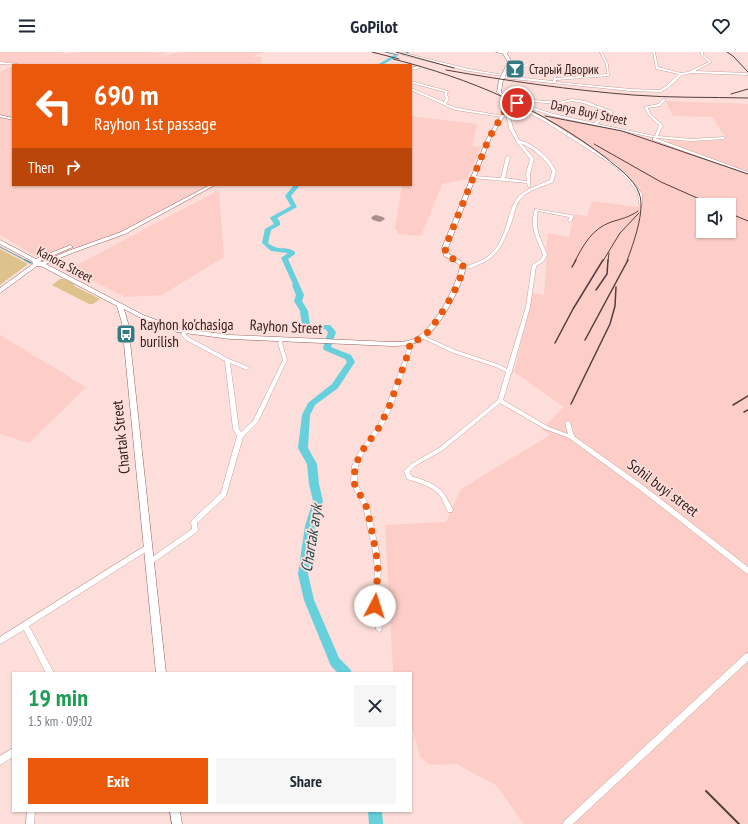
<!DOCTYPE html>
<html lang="en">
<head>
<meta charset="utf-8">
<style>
  body { margin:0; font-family:"PT Sans Narrow",sans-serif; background:#f6f6f7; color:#1f2937; height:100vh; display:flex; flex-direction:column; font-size:15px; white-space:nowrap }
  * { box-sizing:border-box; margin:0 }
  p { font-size:13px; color:#747a83 }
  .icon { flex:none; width:22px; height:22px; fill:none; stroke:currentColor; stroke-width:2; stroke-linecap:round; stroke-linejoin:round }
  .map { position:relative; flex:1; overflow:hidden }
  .drawer { position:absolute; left:12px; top:620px; width:400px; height:140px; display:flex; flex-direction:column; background:#fff; border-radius:0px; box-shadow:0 1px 3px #0004 }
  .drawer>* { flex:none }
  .hud { position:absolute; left:12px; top:12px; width:400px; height:122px; border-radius:0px; box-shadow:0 1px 3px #0004; background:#ea580c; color:#fff; overflow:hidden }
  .controls { position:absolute; left:696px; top:146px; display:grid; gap:8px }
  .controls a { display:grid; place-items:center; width:40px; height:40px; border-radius:0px; background:#fff; box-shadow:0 1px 3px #0004; font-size:20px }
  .pin { position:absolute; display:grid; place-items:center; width:34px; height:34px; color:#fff; margin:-17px; border:2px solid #fff; border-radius:50%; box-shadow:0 1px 4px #0007 }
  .me { position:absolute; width:44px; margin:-22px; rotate:5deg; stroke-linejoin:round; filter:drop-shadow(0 0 3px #0008) }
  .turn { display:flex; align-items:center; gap:14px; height:84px; padding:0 16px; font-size:18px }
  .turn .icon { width:52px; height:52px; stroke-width:2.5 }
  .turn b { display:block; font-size:28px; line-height:34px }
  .then { display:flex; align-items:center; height:38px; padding:0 16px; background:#0003; gap:8px; font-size:15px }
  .round { display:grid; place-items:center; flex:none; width:42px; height:42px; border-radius:0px; background:#f6f6f7 }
  .summary { display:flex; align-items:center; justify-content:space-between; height:68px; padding:0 16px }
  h1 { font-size:24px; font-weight:600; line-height:30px; color:#1e9e55 }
  .button { display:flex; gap:8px; margin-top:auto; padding:8px 16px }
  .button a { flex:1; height:46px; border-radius:0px; background:#ea580c; color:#fff; font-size:16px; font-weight:600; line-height:46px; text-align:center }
  .button a+a { background:#f6f6f7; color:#1f2937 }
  header { display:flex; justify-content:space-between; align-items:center; height:52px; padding:0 16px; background:#fff; font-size:18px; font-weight:600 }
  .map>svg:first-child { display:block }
  .built { fill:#fdcec8; fill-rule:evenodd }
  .green { fill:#ddc38b }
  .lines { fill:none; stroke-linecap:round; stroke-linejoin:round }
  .stream-far1 { stroke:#579ba4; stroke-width:1 }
  .stream { stroke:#579ba4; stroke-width:1.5 }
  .river { fill:#66d0dd; fill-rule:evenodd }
  .taxiway { fill:#a88e8c; fill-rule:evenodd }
  .minor-casing { stroke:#91645f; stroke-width:0.5 }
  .tertiary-casing { stroke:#91645f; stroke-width:1 }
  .minor { fill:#fff; fill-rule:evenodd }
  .tertiary { fill:#fff; fill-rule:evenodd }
  .rail-far2 { stroke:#543f3d; stroke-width:1 }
  .rail-far1 { stroke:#543f3d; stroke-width:1.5 }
  .rail { stroke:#543f3d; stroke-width:2 }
  .route { stroke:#ea580c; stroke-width:7; stroke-dasharray:0 12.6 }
  .labels { text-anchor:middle; stroke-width:3.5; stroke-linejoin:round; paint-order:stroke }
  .far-poi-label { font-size:13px; fill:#33201e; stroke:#fddeda; text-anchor:start }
  .far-street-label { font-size:13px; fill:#33201e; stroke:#fddeda }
  .poi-label { font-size:15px; fill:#33201e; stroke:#fddeda; text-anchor:start }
  .street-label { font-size:15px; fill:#33201e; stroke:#fddeda }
  .water-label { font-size:16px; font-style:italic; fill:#1b4b50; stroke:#fddeda }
</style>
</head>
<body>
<header><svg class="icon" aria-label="menu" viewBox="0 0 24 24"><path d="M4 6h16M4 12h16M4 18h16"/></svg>GoPilot<svg class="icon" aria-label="heart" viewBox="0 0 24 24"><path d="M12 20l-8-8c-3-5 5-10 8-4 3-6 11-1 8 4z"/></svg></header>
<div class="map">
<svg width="748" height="772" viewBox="0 0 748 772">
  <rect width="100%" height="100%" fill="#fddeda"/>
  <g class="built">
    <path d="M0,0H66L61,2H66L74,0H171L159,3L165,4L179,0H267L250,5H261L262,13H16L19,12L0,9Z"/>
    <path d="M13,14V133H218L115,187L92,194L72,197L44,209L0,183V20Z"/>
    <path d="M665,49L748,52V772H524L496,733L456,712L430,713L420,705L411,672V621L393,620L385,473L446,470L461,437L550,383L541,377L564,355L514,320L533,241L544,243L547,201L546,196L548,181L569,185L574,162L587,164L592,149L638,155L643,150L640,139L630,127L616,113L547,68L552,66L602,75L636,84L662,93L672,88L684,90L727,88L712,65L673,64ZM703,153H729V179H703Z"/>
    <path d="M411,64L477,72L472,94L481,95L467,127L442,132L421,184L399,182L395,176L402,133H411Z"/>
    <path d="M219,138L224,205L162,243L125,245L69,217Z"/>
    <path d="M0,283L86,335L29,391L0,382Z"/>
  </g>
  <g class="green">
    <path d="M0,197L28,212L0,233Z"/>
    <path d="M60,227H64L74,232V234L100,247L93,252H89L52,233Z"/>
  </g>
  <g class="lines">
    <g class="stream-far1">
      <path d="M385,0L398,3"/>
      <path d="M406,1L409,0"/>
      <path d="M0,195L27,209"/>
    </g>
    <path class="stream" d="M25,208L31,211"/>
    <g class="river">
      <path d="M394,3L398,4L382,13H377Z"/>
      <path d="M294,133H300L291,144L297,155L277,166L280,170V173L271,178L268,191C279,200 286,193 295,200V202L288,207L304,243L302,249L308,259L310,273H330L336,280L331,295L351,303L355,310L338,336L315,353L310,363L308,396L317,412L319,432L323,449L315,474L308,522L314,548L339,606L350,617L352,621H338L331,614L304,548L298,522L305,474L313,449L309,432L307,412L298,396L302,363L308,351L332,332L347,310L345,307L324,298L323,296L328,280L325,277L310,278L302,274L300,259L294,249L296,243L292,233L293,232L281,206L288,201L271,199L262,191L265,177L274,172L270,166L271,165L291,154L285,144Z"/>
      <path d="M368,759H382L383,772H369Z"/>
    </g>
    <path class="taxiway" d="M376,163L383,165L385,167L380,170L373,168L371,166L373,164Z"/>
    <g class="minor-casing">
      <g id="minor">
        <path d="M496,0H503L506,1L505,2Z"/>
        <path d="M600,0H602L608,12L609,24L556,28V30L631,37L660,38L666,34L679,22L656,17L653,0H655L658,15L681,21L688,20L709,10L701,3V0H703V3L712,10L695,19L747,21L748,23L692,21L682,23L668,36L661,40L631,39L502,26L501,25L502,24L553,29L557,15L551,9L552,8L559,15L556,26L607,22L606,12Z"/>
        <path d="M404,1L469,17L504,23L503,24L469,19L403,3Z"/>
        <path d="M0,10L18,12L19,13L0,12Z"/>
        <path d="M509,10L525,13L528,10L530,11L526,15L508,12Z"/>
        <path d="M419,14L420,16L411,18V16Z"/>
        <path d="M411,29L448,39L447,43L449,46L446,52L457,56L504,64L502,65L455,58L411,38V36L444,50L446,46L444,43L445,40L411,31Z"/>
        <path d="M572,47L585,49L612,59V61L597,72L655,84L659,73L649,64L644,55L658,52L663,47H665V49L660,54L648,56L651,63L663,73L658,84L691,87L724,85L726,86L724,87L691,89L656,86L552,64L515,51L517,50L521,51V50L533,48L559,50ZM572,49L583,51L609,60L594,71L554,62L522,52L533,50L559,52Z"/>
        <path d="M515,52H517L546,67L615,111L632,128L642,142V153L639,152L638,142L630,130L613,113L544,69L515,54Z"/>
        <path d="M503,59L509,61L513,76L519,88C534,92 549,105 556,119L553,130C541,136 528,137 519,149C515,155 514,163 512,169C505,187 499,205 480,212C475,215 468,217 463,217V215C493,207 499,197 508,168C511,158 513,150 520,143C529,135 540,133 550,128L552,119C546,106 533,97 521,91L534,107L530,122V135H528L527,131L473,126L472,125L474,124L501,126L506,105L508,104L510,105L505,126L527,129L526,122L530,107L516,89L509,76L506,62L503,61Z"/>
        <path d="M653,86H655L748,120V122L653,88Z"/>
        <path d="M535,157L571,163L573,164L572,169L570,170L568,169L569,165L538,159C534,179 541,186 547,203L543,210L536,214L530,255L512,319L513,320L511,321L503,348L549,375L568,382L565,371L568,369L570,370L574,384L644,434L748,515V522L746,521L640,438L569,386L545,377L500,351L443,398L415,414L410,419L411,424C435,432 442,434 453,458L452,460H448C445,455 444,450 441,445C433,434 419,431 407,427L404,419L411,412L439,396L498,348L506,320L496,315L451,300L420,285V284H424L455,298L500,313L507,317L526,255L532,213L540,208L543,203C537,187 529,175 535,157Z"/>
        <path d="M183,278H187V279L186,283L190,286L229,307L249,315V316L247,318L230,311L239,377L241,380L253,369L283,308L278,291L279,287H281L283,288L282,291L287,308L258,370L243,385L226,444L197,471L198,478L197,480L150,513L148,512L147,510L148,508L192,477L191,470L192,468L221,441L237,384L233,377L225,309L186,288L181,283Z"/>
        <path d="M407,290H411L412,296L392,355L383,374L364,400L358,414L357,431L369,454L379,500L381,518L378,554L382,577L381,579L379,580L377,579L376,577L372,554L375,518L373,500L363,454L351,431L352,414L360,398L378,373L386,355L408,296L407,291Z"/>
        <path d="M148,492L150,493L151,495L150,497L29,574L54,621H46L24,578L0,592V585Z"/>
        <path d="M748,601V609L573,772H563L564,769L745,602Z"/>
        <path d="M13,696V705L0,713V704Z"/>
        <path d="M27,759H35L34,772H26Z"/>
      </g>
    </g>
    <g class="tertiary-casing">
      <g id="tertiary">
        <path d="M504,0H508L507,2L512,10L503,28L501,40L505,44L519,51L504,65L491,86L448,196L449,202L461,209L466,214C463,233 439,278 422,288C413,293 402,294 392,294L230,287L177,280L139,265L124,257L128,271L166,621H156L122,271L117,254L41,214H37L0,241V236L33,212L32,209L0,192V188L36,207L68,194L70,193L73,195L40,209L42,210L68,199L121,180L210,133H215L125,182L72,201L46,212L143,263L178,276L230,283L392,290C401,290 411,290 419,284C435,273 457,234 460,214L457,211L444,204L442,196L487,86L501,63L514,51L503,46L497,40L499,28L508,10L503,2Z"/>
        <path d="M0,63L13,66V68L0,65Z"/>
        <path d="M170,759H180L182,772H172Z"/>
      </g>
    </g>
    <use href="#minor" class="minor"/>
    <use href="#tertiary" class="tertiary"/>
    <g class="rail-far2">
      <path d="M372,0L399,7"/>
      <path d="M396,0L454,16"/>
      <path d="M727,0L733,4L748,20"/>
      <path d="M393,7C469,26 544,58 606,106C617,115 634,127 639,141C646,158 633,192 627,209"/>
      <path d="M446,18C508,29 570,38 633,43C671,46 710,45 748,46"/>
      <path d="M731,42L748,37"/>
      <path d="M545,64L622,79L748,122"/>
      <path d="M594,92L661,130L713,153"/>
      <path d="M729,161L748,169"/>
      <path d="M575,209C584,192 592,177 611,170C621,167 630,165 638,159"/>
      <path d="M603,209L620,181L639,161"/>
      <path d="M608,209L609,201"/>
    </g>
    <g class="rail-far1">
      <path d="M572,215L576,208"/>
      <path d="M596,238L607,222L608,208"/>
      <path d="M585,288L628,208"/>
      <path d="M555,291L573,257L603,208"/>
      <path d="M571,352L610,272L615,254L616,235"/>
      <path d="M733,353L748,344"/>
      <path d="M744,360L748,358"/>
    </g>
    <path class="rail" d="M706,739L739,772"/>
  </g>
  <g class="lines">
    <path class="route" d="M375,554L378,518L376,500L369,465L366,454L354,431L355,414L362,399L380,374L389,355L410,296L409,291C415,289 421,287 426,282C436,272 464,228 463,214L459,210L446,203L445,196L489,86L504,60L517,51"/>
  </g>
  <defs>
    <g id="bar-square" transform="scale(1)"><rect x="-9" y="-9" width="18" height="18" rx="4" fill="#347c85" stroke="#fddeda"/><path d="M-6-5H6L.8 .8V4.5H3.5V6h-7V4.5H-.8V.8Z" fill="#fff"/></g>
    <g id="bus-square" transform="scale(1)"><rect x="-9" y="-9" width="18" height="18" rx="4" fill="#347c85" stroke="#fddeda"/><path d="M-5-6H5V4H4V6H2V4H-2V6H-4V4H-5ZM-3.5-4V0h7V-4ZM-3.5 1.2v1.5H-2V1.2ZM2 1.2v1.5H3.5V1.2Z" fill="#fff"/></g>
  </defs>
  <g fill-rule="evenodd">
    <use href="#bar-square" x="515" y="17"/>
    <use href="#bus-square" x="126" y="282"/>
  </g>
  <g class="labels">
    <g class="far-poi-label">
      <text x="529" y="22">Старый Дворик</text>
    </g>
    <g class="far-street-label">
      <text transform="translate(589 60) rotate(12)" y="5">Darya Buyi Street</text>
      <text transform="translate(65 212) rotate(28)" y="5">Kanora Street</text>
    </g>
    <g class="poi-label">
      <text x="140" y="278">Rayhon ko'chasiga<tspan x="140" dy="17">burilish</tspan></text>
    </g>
    <g class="street-label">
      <text transform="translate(286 275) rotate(3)" y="5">Rayhon Street</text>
      <text transform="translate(121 385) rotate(-96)" y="5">Chartak Street</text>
      <text transform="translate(663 436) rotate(37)" y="5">Sohil buyi street</text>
    </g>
    <g class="water-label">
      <text transform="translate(311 486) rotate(-81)" y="6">Chartak aryk</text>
    </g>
  </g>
</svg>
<div class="controls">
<a><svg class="icon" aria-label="sound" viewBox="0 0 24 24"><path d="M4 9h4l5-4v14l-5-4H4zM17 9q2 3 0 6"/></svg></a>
</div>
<div class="pin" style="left:517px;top:51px;background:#d93025"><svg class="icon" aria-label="arrive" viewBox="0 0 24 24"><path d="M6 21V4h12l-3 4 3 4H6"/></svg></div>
<svg class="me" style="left:375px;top:554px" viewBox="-20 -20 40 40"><circle r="19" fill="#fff"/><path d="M0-13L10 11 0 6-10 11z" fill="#ea580c"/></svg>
<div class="hud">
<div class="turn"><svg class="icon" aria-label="left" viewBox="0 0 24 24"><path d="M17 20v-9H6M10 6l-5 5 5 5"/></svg><div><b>690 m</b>Rayhon 1st passage</div></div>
<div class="then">Then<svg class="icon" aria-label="right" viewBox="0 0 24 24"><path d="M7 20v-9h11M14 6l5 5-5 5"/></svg></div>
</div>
<section class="drawer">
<div class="summary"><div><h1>19 min</h1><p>1.5 km · 09:02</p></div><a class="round"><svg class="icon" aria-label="close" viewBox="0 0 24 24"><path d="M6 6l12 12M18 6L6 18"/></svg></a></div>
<div class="button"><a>Exit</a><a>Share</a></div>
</section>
</div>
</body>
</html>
